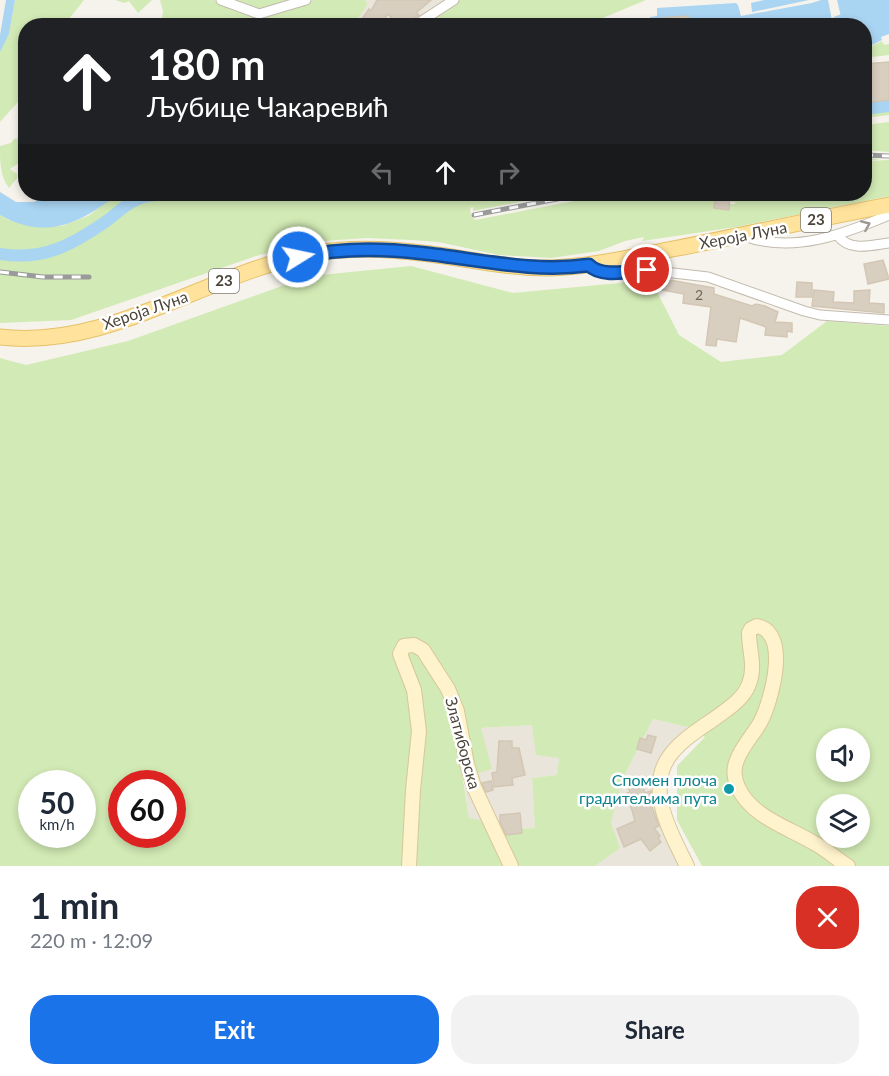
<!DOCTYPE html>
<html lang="en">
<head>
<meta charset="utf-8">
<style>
  body { margin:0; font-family:Lato,sans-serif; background:#f2f2f3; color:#1f2937; height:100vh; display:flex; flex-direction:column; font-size:22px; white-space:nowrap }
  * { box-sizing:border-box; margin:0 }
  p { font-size:20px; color:#747a83 }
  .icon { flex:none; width:33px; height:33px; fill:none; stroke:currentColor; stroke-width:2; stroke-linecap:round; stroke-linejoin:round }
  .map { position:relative; height:866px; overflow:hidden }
  .panel { display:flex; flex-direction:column; background:#fff; flex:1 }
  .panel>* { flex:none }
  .guide { position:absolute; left:18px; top:18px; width:854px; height:183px; border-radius:24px; box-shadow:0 3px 9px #0003; background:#202124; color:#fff; overflow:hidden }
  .buttons { position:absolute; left:816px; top:728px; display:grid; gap:12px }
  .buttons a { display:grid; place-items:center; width:54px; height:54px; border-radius:50%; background:#fff; box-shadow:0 3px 9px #0003; font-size:30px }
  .speed { position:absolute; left:18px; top:770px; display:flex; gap:12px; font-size:30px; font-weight:700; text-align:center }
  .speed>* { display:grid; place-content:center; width:78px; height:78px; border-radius:50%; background:#fff; box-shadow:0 3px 9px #0003; line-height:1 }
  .speed small { font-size:15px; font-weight:400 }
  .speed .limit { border:9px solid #d22; background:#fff; color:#111 }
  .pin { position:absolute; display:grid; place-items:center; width:51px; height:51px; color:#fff; margin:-26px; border:3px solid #fff; border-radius:50%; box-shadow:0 2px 6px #0007 }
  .me { position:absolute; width:66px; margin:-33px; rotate:80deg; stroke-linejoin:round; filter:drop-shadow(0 0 4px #0008) }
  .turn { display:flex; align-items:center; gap:21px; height:126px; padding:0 30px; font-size:27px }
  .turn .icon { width:78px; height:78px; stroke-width:2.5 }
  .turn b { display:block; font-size:42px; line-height:51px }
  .lanes { display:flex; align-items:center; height:57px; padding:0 30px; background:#0003; justify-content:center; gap:30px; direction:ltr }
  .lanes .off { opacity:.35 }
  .round { display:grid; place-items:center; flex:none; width:63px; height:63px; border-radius:24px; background:#f2f2f3 }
  .summary { display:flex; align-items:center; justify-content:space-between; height:102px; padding:0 30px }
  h1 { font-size:36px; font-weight:700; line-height:45px }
  .primary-button { display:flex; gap:12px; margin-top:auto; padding:12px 30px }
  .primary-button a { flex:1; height:69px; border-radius:24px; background:#1a73e8; color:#fff; font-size:24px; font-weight:700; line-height:69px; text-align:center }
  .primary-button a+a { background:#f2f2f3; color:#1f2937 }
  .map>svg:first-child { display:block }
  .residential { fill:#eae5da }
  .green { fill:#d2eab5; fill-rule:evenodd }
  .water { fill:#a9d4f2 }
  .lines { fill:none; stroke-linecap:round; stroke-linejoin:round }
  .canal { stroke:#a9d4f2; stroke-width:12 }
  .river { stroke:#a9d4f2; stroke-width:20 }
  .building { fill:#d8cfc1; stroke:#d3c7b4; stroke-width:1.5 }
  .street-casing { stroke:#c2bbae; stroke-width:11 }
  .secondary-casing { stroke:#d6c79b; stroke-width:16 }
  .primary-casing { stroke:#e6c16a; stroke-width:17 }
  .street { stroke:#fff; stroke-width:9 }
  .secondary { stroke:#fff3cd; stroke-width:14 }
  .primary { stroke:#ffe39c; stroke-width:15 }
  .rail-casing { stroke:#9a9a9a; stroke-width:5 }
  .rail { stroke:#fff; stroke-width:3; stroke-dasharray:9; stroke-linecap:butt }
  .oneway { stroke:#9c9892 }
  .route-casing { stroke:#114b97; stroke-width:15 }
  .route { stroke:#1a73e8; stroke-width:10 }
  .culture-dot { fill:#0f9aa8; stroke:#fff; stroke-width:2 }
  .labels { text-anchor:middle; stroke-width:5; stroke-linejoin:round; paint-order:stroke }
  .number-label { font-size:14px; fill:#6e675b }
  .shield { fill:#fff; stroke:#817c74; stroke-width:1.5 }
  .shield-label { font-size:15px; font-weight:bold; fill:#4b4439 }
  .street-label { font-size:16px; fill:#4b4439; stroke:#fff }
  .culture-label { font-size:16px; fill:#0d838f; stroke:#fff; text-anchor:end }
</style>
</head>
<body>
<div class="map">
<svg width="889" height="866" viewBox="0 0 889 866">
  <rect width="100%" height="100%" fill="#f6f3ec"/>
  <g class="residential">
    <path d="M366,0H513L447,15L434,25L345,26L349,22L353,25L367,1Z"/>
    <path d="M653,719L687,727L695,732L656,784L683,866H595L619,848L611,823L623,778Z"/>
    <path d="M532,725L559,758L557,775L532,778L535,828L488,830L469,818L463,776L492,769L480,728Z"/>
  </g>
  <g class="green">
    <path d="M15,0H84L64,25L26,26L25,94L0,122V51L9,34Z"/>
    <path d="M115,0H152L138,13L129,1L124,3Z"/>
    <path d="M160,0H214L255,16L313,0H366L367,5L353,25L349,22L345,26H161L163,11Z"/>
    <path d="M227,0H297L260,12Z"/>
    <path d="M459,0H646L586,25L420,26L448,9L447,15L449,7Z"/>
    <path d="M882,41L884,45L889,44V55L864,58V50Z"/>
    <path d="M889,109V115L864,118V113Z"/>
    <path d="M889,122V152L864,150V125Z"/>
    <path d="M25,137V163H19L10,169L17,174V178L9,188C0,176 0,161 0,146L11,143L14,139Z"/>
    <path d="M864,158L880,159L869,161L889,160V196L736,227L642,241L644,237L625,241L599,251L551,258L499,255L438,242L412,240L367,238L308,242L256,256L71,320L0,323V258C43,267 76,247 110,223C120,216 129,206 140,202C155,196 175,197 191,195L190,200L211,196L297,200L298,194H561L473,211V207L470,208L471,216L475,220L610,194H718L717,199H714V209L729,210L730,204H735V202H731V194H864Z"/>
    <path d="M118,194H144C127,199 115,211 101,221C68,243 40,257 0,250V215L9,220L62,226L88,216Z"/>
    <path d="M411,266L513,293L651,280L679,335L721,362L782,355L827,321L889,326V866H702L677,820V766L705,737L687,727L653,719L623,778L611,823L620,848L595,866H0V358L26,365L128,341L310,276ZM532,725L536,755L559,758L557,775L532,778L535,828L489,830L480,820L469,818L455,729H467L475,774L492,769L481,728ZM826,738H860V771H826ZM32,783H82V834H32ZM122,783H172V834H122ZM826,804H860V837H826Z"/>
  </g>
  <g class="water">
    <path d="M6,0H15L9,34L0,52V35Z"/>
    <path d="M764,0H809L752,12L751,3Z"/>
    <path d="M821,0H828L833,25L653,26L650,17L657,16V8L736,3L738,5L741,16L812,3Z"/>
    <path d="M837,0H889V34L881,37L882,40L864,49V26L843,25Z"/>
    <path d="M0,192L16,202H34L44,196L61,194H118C81,223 46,241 0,215Z"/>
  </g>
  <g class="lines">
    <g class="canal">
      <path d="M864,109L889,106"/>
      <path d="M0,254C44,261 72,245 108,220C117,213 127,203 138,199C149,194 163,195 175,194"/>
    </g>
    <path class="river" d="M838,26L889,9"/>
  </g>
  <g class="building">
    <path d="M377,0H431L416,13L419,15L410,21L407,26H399L388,14L379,26H364L360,22L369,9L371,11Z"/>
    <path d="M688,16L689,26H661V18Z"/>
    <path d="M889,62V100L864,103V64Z"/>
    <path d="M718,194H730L729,210L714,208L715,199L718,200Z"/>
    <path d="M883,260L889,279L868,284L864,264Z"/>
    <path d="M664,279L714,288V294L752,306L756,304L765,306L778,312L775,322L792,323V332L787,331V337L765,335L766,327L740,318L736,342L717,339L716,346L706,345L711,307L683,303L684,294L662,290Z"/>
    <path d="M797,282L812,283V297H796Z"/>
    <path d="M814,290L834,292L833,302L854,303V291L870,290L869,303L884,304V313L812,306Z"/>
    <path d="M648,735L656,737L651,753L637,749L640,738L646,740Z"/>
    <path d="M499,741H512V748H519L525,775L512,778L513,785L494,787L492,773L497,772Z"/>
    <path d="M641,780L645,793L651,791L650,802L659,826L654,828L660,836L658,838L661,842L650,851L641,839L624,847L617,829L635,821L627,793L630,792L627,785Z"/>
    <path d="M491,781L493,790L486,792L482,783Z"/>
    <path d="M520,813L522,833L506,835L500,822V815Z"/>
  </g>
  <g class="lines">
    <g class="street-casing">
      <g id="street">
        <path d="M221,0L259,14L306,0"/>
        <path d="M414,26L454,0"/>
        <path d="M744,236C794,254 844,234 889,215"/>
        <path d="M838,236C850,252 872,245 889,243"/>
        <path d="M589,265L593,269L605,272L647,270L708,277L804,311L820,315L889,320"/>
      </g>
    </g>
    <g class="secondary-casing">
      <g id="secondary">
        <path d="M409,866L413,790L419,731L414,690L400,654L404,646L414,645L423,650L448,689L457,711L467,764L474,787L511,866"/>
        <path d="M687,866C671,833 644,788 671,754C682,740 699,729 714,719C727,709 743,700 749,684C756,666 749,651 749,633L751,629L757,626C791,633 771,701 761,721C754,734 742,746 737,760C733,769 734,778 738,787C750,816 789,828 814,843C826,849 836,859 848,866"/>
      </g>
    </g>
    <g class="primary-casing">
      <path id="primary" d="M0,337C112,350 209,271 316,253C352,247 393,249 430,254C469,259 508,268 548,268C592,267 635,256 678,248C749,234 819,218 889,205"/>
    </g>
    <use href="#street" class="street"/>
    <use href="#secondary" class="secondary"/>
    <use href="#primary" class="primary"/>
    <g class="rail-casing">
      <g id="rail">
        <path d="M864,155L889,156"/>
        <path d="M474,215L583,194"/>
        <path d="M0,272L43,277H89"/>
      </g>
    </g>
    <use href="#rail" class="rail"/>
  </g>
  <defs><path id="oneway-chevron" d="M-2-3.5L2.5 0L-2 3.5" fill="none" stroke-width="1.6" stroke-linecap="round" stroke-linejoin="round" transform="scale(1.5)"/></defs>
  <use class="oneway" href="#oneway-chevron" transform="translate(866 225) rotate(-23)"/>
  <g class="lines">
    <g class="route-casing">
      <path id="route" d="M298,257C338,248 380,248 421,253C478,259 532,273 589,265C601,278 630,271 647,270"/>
    </g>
    <use href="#route" class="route"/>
  </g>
  <circle class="culture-dot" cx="729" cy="789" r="6"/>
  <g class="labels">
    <g class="number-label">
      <text x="699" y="300">2</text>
    </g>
    <g class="shield">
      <rect x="801" y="208" width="30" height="24" rx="4.5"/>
      <rect x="209" y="269" width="30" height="24" rx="4.5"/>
    </g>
    <g class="shield-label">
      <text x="816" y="225">23</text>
      <text x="224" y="286">23</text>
    </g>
    <g class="street-label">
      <text transform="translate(743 235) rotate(-11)" y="6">Хероја Луна</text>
      <text transform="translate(145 310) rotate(-19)" y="6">Хероја Луна</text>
      <text transform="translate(463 743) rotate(75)" y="6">Златиборска</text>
    </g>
    <g class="culture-label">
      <text x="717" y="786">Спомен плоча<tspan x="717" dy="18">градитељима пута</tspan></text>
    </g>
  </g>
</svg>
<div class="buttons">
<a><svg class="icon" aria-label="sound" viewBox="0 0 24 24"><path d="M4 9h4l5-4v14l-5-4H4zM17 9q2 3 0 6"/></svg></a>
<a><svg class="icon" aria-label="layers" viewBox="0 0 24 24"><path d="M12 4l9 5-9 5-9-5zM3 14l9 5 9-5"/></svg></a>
</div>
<div class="speed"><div>50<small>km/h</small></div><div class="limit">60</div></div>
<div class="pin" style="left:647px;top:270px;background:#d93025"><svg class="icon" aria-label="arrive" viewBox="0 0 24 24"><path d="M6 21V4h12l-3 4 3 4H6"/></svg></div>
<svg class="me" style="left:298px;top:257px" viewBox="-20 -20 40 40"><circle r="17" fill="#1a73e8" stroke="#fff" stroke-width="3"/><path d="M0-11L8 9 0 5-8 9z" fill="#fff"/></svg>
<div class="guide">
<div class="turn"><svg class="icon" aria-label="ahead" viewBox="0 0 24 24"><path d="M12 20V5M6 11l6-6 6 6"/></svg><div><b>180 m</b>Љубице Чакаревић</div></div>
<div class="lanes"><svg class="icon off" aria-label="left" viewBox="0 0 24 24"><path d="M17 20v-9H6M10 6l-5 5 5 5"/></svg><svg class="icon" aria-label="ahead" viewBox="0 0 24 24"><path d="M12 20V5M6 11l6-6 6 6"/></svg><svg class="icon off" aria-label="right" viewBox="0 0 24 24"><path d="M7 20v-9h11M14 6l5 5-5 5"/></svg></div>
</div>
</div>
<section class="panel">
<div class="summary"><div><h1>1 min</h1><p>220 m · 12:09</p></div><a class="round" style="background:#d93025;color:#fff"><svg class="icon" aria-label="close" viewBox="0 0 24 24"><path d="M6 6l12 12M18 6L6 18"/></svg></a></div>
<div class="primary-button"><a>Exit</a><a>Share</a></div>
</section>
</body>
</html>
